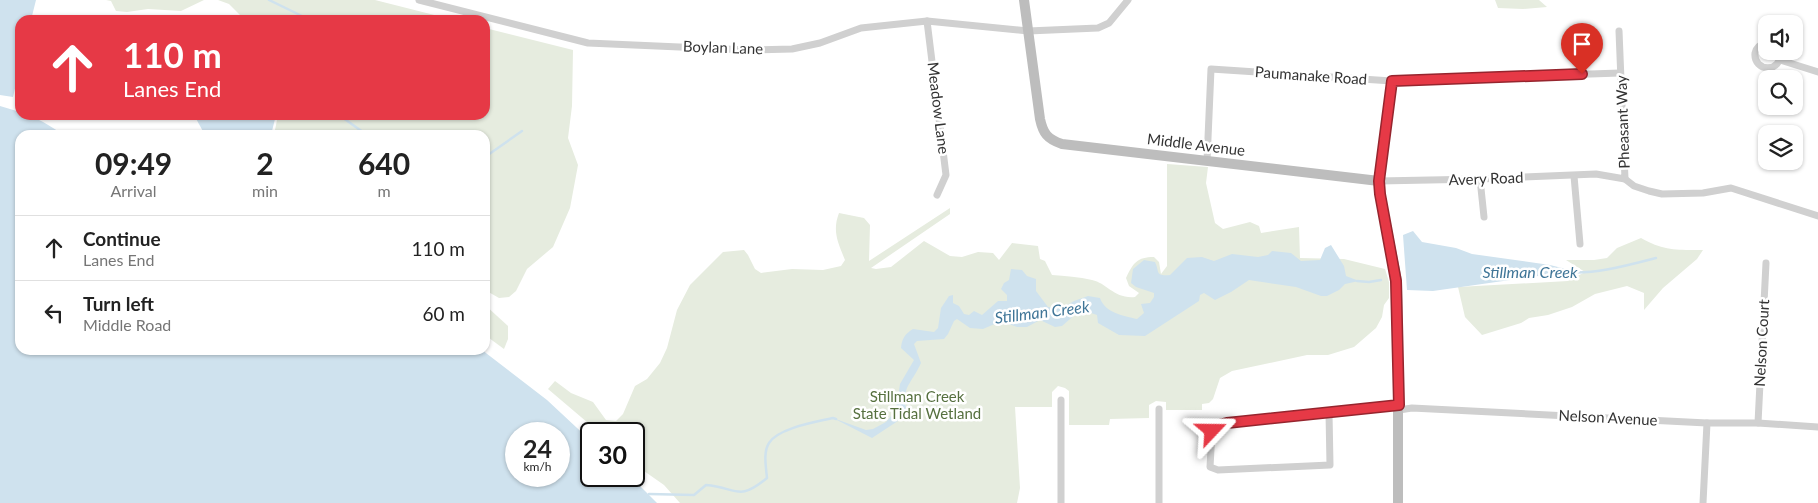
<!DOCTYPE html>
<html lang="en">
<head>
<meta charset="utf-8">
<style>
  body { margin:0; font-family:Lato,sans-serif; background:#f2f2f2; color:#222; height:100vh; display:flex; flex-direction:column; font-size:19px; white-space:nowrap }
  * { box-sizing:border-box; margin:0 }
  p { font-size:16px; color:#767676 }
  .icon { flex:none; width:28px; height:28px; fill:none; stroke:currentColor; stroke-width:2; stroke-linecap:round; stroke-linejoin:round }
  .map { position:relative; flex:1; overflow:hidden }
  .details { position:absolute; left:15px; top:130px; width:475px; height:225px; display:flex; flex-direction:column; background:#fff; border-radius:15px; box-shadow:0 1px 4px #0004 }
  .details>* { flex:none }
  .banner { position:absolute; left:15px; top:15px; width:475px; height:105px; border-radius:15px; box-shadow:0 1px 4px #0004; background:#e63946; color:#fff; overflow:hidden }
  .fabs { position:absolute; left:1758px; top:15px; display:grid; gap:10px }
  .fabs a { display:grid; place-items:center; width:45px; height:45px; border-radius:10px; background:#fff; box-shadow:0 1px 4px #0004; font-size:25px }
  .speed { position:absolute; left:505px; top:422px; display:flex; gap:10px; font-size:25px; font-weight:700; text-align:center }
  .speed>* { display:grid; place-content:center; width:65px; height:65px; border-radius:50%; background:#fff; box-shadow:0 1px 4px #0004; line-height:1 }
  .speed small { font-size:12px; font-weight:400 }
  .speed .limit { border:2px solid #111; border-radius:8px; background:#fff; color:#111 }
  .pin { position:absolute; display:grid; place-items:center; width:42px; height:42px; color:#fff; margin:-51px -21px; border-radius:50% 50% 50% 0; rotate:-45deg; box-shadow:0 0 5px #0007 }
  .pin .icon { rotate:45deg }
  .me { position:absolute; width:55px; margin:-28px; rotate:67deg; stroke-linejoin:round; filter:drop-shadow(0 0 4px #0008) }
  .turn { display:flex; align-items:center; gap:18px; height:105px; padding:0 25px; font-size:22px }
  .turn .icon { width:65px; height:65px; stroke-width:2.5 }
  .turn b { display:block; font-size:35px; line-height:42px }
  .eta { display:flex; justify-content:space-evenly; align-items:center; height:85px; text-align:center }
  .eta b { font-size:30px; font-weight:700; line-height:35px }
  ul { padding:0; list-style:none }
  li { display:flex; align-items:center; gap:15px; height:65px; padding:0 25px; border-top:1px solid #e0e0e0 }
  li div { flex:1 }
  li b { display:block; font-size:19px }
  li em { font-style:normal }
  .map>svg:first-child { display:block }
  .green { fill:#e6ecdf }
  .water { fill:#cfe2ee; fill-rule:evenodd }
  .lines { fill:none; stroke-linecap:round; stroke-linejoin:round }
  .stream { stroke:#cfe2ee; stroke-width:2.5 }
  .street { stroke:#d0d0d0; stroke-width:7 }
  .secondary { stroke:#bdbdbd; stroke-width:10 }
  .route-casing { stroke:#96252e; stroke-width:12 }
  .route { stroke:#e63946; stroke-width:9 }
  .labels { text-anchor:middle; stroke-width:5; stroke-linejoin:round; paint-order:stroke }
  .street-label { font-size:15px; fill:#333; stroke:#fff }
  .park-label { font-size:15px; fill:#56703f; stroke:#fff }
  .water-label { font-size:16px; font-style:italic; fill:#3f7597; stroke:#fff }
</style>
</head>
<body>
<div class="map">
<svg width="1818" height="503" viewBox="0 0 1818 503">
  <rect width="100%" height="100%" fill="#fff"/>
  <g class="green">
    <path d="M106,0H204L181,11L148,9L127,12L116,11L111,1Z"/>
    <path d="M218,0H375L454,20H245L229,4Z"/>
    <path d="M1495,0H1539L1547,7L1523,9L1498,8Z"/>
    <path d="M485,28L573,50L572,106L568,138L578,165L570,208L553,247L527,269L516,291L509,297L499,298L485,290V135H274L278,115H485Z"/>
    <path d="M1167,164L1208,167L1206,183L1215,223L1223,229L1250,222L1259,226L1261,233L1299,227L1300,258L1344,259L1385,269L1389,282V298L1384,305L1382,317L1376,328L1354,347L1328,355H1307L1232,371L1220,378L1213,399L1209,403L1202,404V410H1166V402L1156,401L1149,405V418L1110,419L1109,425H1069V391L1065,388L1058,386L1052,392V407H1015L1020,488L1017,503H680L664,485L634,464V434H601L548,389L555,381L571,393L593,402L606,420L616,421L623,414L635,386L647,379L660,363L667,348L677,310L690,285L723,252L744,250L748,255L755,269L761,273L792,269L823,270L841,266L845,260C838,243 832,231 839,213L864,218L870,225L869,261L950,208V214L871,268L876,269L891,267L924,241L950,256L962,257L978,252L993,253L999,260L1012,243L1038,246L1040,259L1045,261L1052,275C1065,276 1079,277 1092,280C1107,283 1114,299 1135,297L1139,293L1129,286L1126,278C1133,263 1137,257 1154,257L1159,262L1161,274L1167,266Z"/>
    <path d="M1641,238C1664,251 1677,250 1703,250L1697,259L1663,288L1644,310V293L1627,286L1595,294L1572,307L1548,315L1529,318L1521,323L1482,335L1465,317L1458,287L1568,281L1585,272L1566,260H1594L1607,258L1617,248Z"/>
    <path d="M485,305L508,326V339L504,349L485,335Z"/>
  </g>
  <g class="water">
    <path d="M0,0H36L31,20H20V67L13,97L0,95Z"/>
    <path d="M0,106L20,112V115C36,115 51,127 64,135H20V350H482L547,400L591,441V476H630L657,503H0ZM516,434H559V476H516Z"/>
    <path d="M194,115H276L271,135H205Z"/>
    <path d="M1413,231L1422,242L1456,248L1472,254L1550,265L1574,271L1433,291L1407,290L1403,235Z"/>
    <path d="M1331,245L1344,266L1346,276L1359,281L1345,284L1339,290L1327,296H1321L1296,287L1249,280L1231,292L1215,300L1204,293L1200,295L1199,301L1145,336L1119,335L1098,323L1097,315L1088,312H1078L1062,326L1055,327L1040,320L1027,327H1017L1006,323H997L983,329L970,328L957,319L954,321L948,334L944,339L917,341L914,344L921,363C910,387 901,385 907,415L872,438L833,418L866,430L873,429L886,422L892,415L897,404L900,384L914,360L901,348C902,338 905,334 913,329L934,332L938,328L941,308L949,296L953,295V303L959,306L964,314L969,315L974,311L982,315L998,301H1007V295L1001,289L1004,283L1009,280L1011,269L1022,270L1027,276L1036,279V291L1048,307L1062,308L1074,301L1088,296L1100,298C1105,313 1124,316 1137,319L1144,313L1141,304L1150,303L1154,297V293L1136,287L1131,283L1133,269L1144,260L1155,262C1160,273 1155,276 1170,275L1187,258L1202,257L1214,261L1232,254L1258,257L1268,255L1272,251L1291,253L1301,261L1320,260L1325,248Z"/>
  </g>
  <g class="lines">
    <g class="stream">
      <path d="M269,0L306,18L305,20"/>
      <path d="M339,115L367,135"/>
      <path d="M485,157L522,131"/>
      <path d="M1566,272C1593,275 1629,265 1656,258"/>
      <path d="M1357,281L1369,282L1381,280"/>
      <path d="M649,494L694,495L706,485C738,488 738,502 767,478C766,467 763,452 769,443C778,428 816,422 833,418L836,419"/>
    </g>
    <g class="street">
      <path d="M419,0L588,43L748,50L792,49L820,43L861,28L927,21L1028,31L1098,28L1109,23L1128,0"/>
      <path d="M927,21L946,175L937,195"/>
      <path d="M1766,42C1761,44 1756,47 1755,53C1753,72 1783,74 1780,51"/>
      <path d="M1780,60L1818,72"/>
      <path d="M1392,81L1379,181L1480,179L1596,174L1625,179L1619,31"/>
      <path d="M1207,161L1211,69L1392,81L1620,73"/>
      <path d="M1574,176L1580,244"/>
      <path d="M1480,179L1484,217"/>
      <path d="M1625,179L1634,186L1649,191L1662,194L1703,193L1731,188L1818,216"/>
      <path d="M1061,400V503"/>
      <path d="M1399,410L1412,408L1707,423H1758L1818,427"/>
      <path d="M1329,413L1330,465L1218,470L1210,467L1212,431L1215,426L1227,423L1399,405"/>
      <path d="M1758,423L1766,263"/>
      <path d="M1159,503V409"/>
      <path d="M1703,503L1707,423"/>
    </g>
    <path class="secondary" d="M1024,0L1040,119C1043,133 1047,139 1062,144L1379,181L1380,194L1397,281L1398,339V503"/>
  </g>
  <g class="lines">
    <g class="route-casing">
      <path id="route" d="M1212,431L1215,426L1227,423L1399,405L1396,281L1380,194L1379,181L1392,81L1582,74"/>
    </g>
    <use href="#route" class="route"/>
  </g>
  <g class="labels">
    <g class="street-label">
      <text transform="translate(723 48) rotate(2)" y="5">Boylan Lane</text>
      <text transform="translate(1311 76) rotate(4)" y="5">Paumanake Road</text>
      <text transform="translate(938 108) rotate(83)" y="5">Meadow Lane</text>
      <text transform="translate(1623 122) rotate(-92)" y="5">Pheasant Way</text>
      <text transform="translate(1196 145) rotate(7)" y="5">Middle Avenue</text>
      <text transform="translate(1486 179) rotate(-2)" y="5">Avery Road</text>
      <text transform="translate(1762 343) rotate(-87)" y="5">Nelson Court</text>
      <text transform="translate(1608 418) rotate(3)" y="5">Nelson Avenue</text>
    </g>
    <g class="park-label">
      <text x="917" y="402">Stillman Creek<tspan x="917" dy="17">State Tidal Wetland</tspan></text>
    </g>
    <g class="water-label">
      <text x="1530" y="278">Stillman Creek</text>
      <text transform="translate(1042 312) rotate(-7)" y="6">Stillman Creek</text>
    </g>
  </g>
</svg>
<div class="fabs">
<a><svg class="icon" aria-label="sound" viewBox="0 0 24 24"><path d="M4 9h4l5-4v14l-5-4H4zM17 9q2 3 0 6"/></svg></a>
<a><svg class="icon" aria-label="search" viewBox="0 0 24 24"><circle cx="10" cy="10" r="6"/><path d="M15 15l6 6"/></svg></a>
<a><svg class="icon" aria-label="layers" viewBox="0 0 24 24"><path d="M12 4l9 5-9 5-9-5zM3 14l9 5 9-5"/></svg></a>
</div>
<div class="speed"><div>24<small>km/h</small></div><div class="limit">30</div></div>
<div class="pin" style="left:1582px;top:74px;background:#d93025"><svg class="icon" aria-label="arrive" viewBox="0 0 24 24"><path d="M6 21V4h12l-3 4 3 4H6"/></svg></div>
<svg class="me" style="left:1212px;top:431px" viewBox="-20 -20 40 40"><path d="M0-17L14 15 0 8-14 15z" fill="#e63946" stroke="#fff" stroke-width="4"/></svg>
<div class="banner">
<div class="turn"><svg class="icon" aria-label="ahead" viewBox="0 0 24 24"><path d="M12 20V5M6 11l6-6 6 6"/></svg><div><b>110 m</b>Lanes End</div></div>
</div>
<section class="details">
<div class="eta">
<div><b>09:49</b><p>Arrival</p></div>
<div><b>2</b><p>min</p></div>
<div><b>640</b><p>m</p></div>
</div>
<ul>
<li><svg class="icon" aria-label="ahead" viewBox="0 0 24 24"><path d="M12 20V5M6 11l6-6 6 6"/></svg><div><b>Continue</b><p>Lanes End</p></div><em>110 m</em></li>
<li><svg class="icon" aria-label="left" viewBox="0 0 24 24"><path d="M17 20v-9H6M10 6l-5 5 5 5"/></svg><div><b>Turn left</b><p>Middle Road</p></div><em>60 m</em></li>
</ul>
</section>
</div>
</body>
</html>
